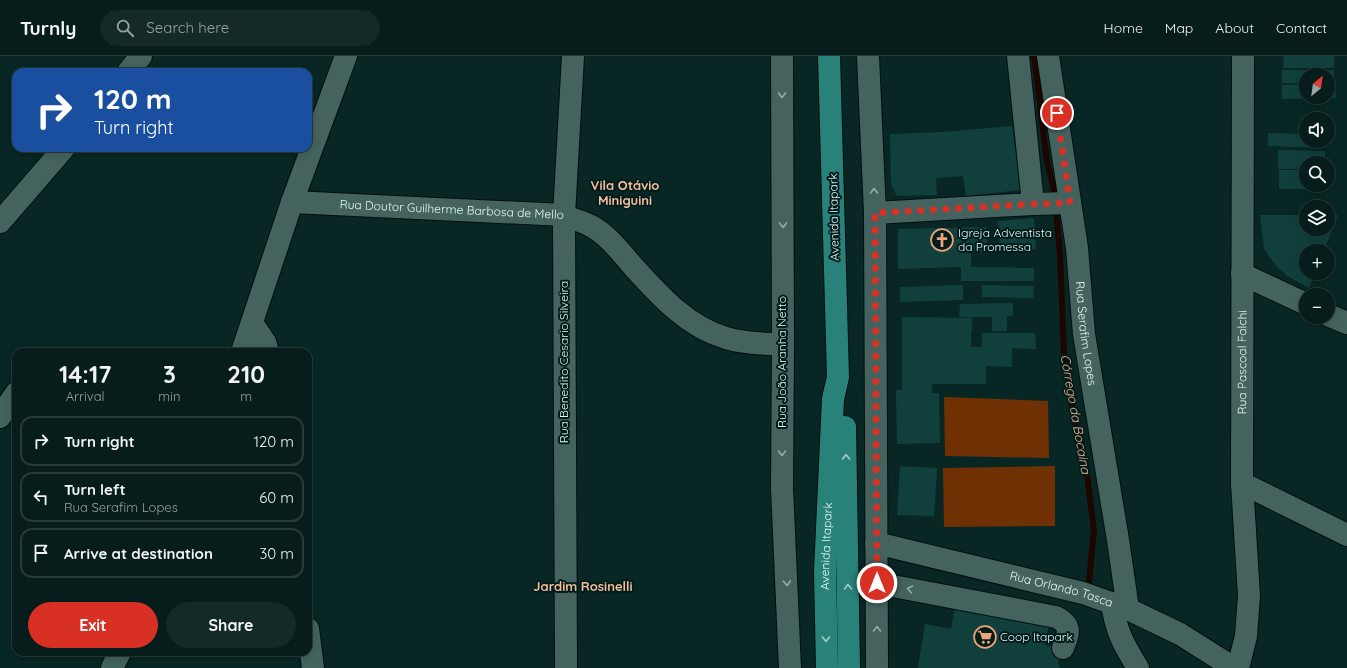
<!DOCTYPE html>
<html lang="en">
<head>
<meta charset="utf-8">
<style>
  body { margin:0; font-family:Quicksand,sans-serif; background:#142a28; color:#f1f3f6; height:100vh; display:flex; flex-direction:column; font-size:15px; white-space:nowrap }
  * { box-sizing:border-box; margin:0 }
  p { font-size:13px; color:#98a2a3 }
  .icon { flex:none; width:22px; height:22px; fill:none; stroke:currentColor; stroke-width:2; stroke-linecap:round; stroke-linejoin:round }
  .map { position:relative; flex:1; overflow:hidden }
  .panel { position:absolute; left:12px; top:292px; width:300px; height:308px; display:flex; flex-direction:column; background:#061d1b; border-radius:12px; box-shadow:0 2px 10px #0003,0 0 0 1px #273b3a }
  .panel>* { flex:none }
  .hud { position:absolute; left:12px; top:12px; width:300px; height:84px; border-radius:12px; box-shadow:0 2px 10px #0003,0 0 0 1px #273b3a; background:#1a4fa0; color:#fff; overflow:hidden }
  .needle { width:26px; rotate:29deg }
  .fabs { position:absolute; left:1299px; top:12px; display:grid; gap:8px }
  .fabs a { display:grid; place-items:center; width:36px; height:36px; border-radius:50%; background:#061d1b; box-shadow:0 2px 10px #0003,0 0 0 1px #273b3a; font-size:20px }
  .pin { position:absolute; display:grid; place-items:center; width:34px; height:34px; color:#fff; margin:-17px; border:2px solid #fff; border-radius:50%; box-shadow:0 1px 4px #0007 }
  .me { position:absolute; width:44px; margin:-22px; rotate:0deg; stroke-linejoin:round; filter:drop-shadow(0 0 3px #0008) }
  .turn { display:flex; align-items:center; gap:14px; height:84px; padding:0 16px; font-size:18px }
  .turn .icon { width:52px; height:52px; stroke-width:2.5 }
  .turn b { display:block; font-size:28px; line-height:34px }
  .eta { display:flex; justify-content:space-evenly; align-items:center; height:68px; text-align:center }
  .eta b { font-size:24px; font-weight:700; line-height:28px }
  .cta { display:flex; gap:8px; margin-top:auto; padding:8px 16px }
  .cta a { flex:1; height:46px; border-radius:24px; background:#d93025; color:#fff; font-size:16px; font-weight:700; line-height:46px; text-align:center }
  .cta a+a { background:#142a28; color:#f1f3f6 }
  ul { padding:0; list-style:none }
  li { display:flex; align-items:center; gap:12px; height:50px; margin:0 8px 6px; padding:0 8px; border:2px solid #273b3a; border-radius:12px }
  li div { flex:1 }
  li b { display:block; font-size:15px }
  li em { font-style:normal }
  header { display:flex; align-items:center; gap:24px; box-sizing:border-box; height:56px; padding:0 20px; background:#061d1b; border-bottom:1px solid #273b3a }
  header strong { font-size:19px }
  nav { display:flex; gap:22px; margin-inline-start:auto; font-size:14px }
  .search { width:280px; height:36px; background:#142a28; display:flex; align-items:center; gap:10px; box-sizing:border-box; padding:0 14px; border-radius:22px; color:#98a2a3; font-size:15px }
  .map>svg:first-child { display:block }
  .green { fill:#6f3103 }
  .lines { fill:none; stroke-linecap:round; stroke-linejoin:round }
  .stream { stroke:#1d0500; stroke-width:6 }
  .building { fill:#11403c }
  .minor-casing { stroke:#000f0d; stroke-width:24 }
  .major-casing { stroke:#000f0d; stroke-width:24 }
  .minor { stroke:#44635f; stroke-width:22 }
  .major { stroke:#28827a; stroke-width:22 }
  .oneway { stroke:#94acaa }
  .oneway2 { stroke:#a3cdc9 }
  .route { stroke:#d93025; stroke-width:7; stroke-dasharray:0 12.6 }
  .labels { text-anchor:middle; stroke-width:4; stroke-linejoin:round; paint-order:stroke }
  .street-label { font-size:12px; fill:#e5f6f4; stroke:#001d1b }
  .poi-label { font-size:12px; fill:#e5f6f4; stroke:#001d1b; text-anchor:start }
  .neighbourhood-label { font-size:13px; font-weight:bold; fill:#f5bb9b; stroke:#001d1b }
  .water-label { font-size:13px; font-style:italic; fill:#f4b08c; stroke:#001d1b }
</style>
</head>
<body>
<header>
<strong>Turnly</strong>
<div class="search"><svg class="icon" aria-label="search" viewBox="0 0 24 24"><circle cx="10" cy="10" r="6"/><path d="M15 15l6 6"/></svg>Search here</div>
<nav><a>Home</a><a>Map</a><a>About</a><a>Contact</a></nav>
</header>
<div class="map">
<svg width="1347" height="612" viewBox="0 0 1347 612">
  <rect width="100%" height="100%" fill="#082724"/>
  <g class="green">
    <path d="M944,341L1048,345L1049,402L945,400Z"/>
    <path d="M1055,410V470L944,471L943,412Z"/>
  </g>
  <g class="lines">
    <path class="stream" d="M1033,0L1035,6L1047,106L1054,134L1060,199L1064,298L1074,363L1086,411L1094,474L1089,526"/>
  </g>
  <g class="building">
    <path d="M1284,0H1334V12H1283Z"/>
    <path d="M1282,14H1334V26L1328,27V19H1306V27H1282Z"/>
    <path d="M1306,28V41H1328V28H1335L1336,42L1282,43V29Z"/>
    <path d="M1012,70L1021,134L966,140L963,120L936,122L937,139L897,140L891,129L890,78L944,76Z"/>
    <path d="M1268,77L1306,78V85H1322V92L1268,90Z"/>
    <path d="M1278,94L1325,95V107H1306V113H1278Z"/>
    <path d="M1279,114H1306V129H1326L1325,133H1279Z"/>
    <path d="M1260,159H1306V173H1328V159H1338L1324,195H1306V217H1315L1309,232L1289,221L1276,210L1264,193Z"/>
    <path d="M1034,162L1036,193L1000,195L998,165Z"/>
    <path d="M986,171L987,196L971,195V211L1034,212V225H961V211L898,213V173Z"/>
    <path d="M963,229V244L900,246V231Z"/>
    <path d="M982,229L1034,230L1033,242L982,241Z"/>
    <path d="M1013,247V260H1007V275H992V261H959L960,248Z"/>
    <path d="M902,261L972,262V275H971V291H982V277H1035L1036,293L1012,292V311L986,310V328H932V337H939L940,387L897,388L896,334H902Z"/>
    <path d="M900,410L937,412L934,460L897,459Z"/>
    <path d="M955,551L1049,568L1045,589L1063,592L1058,607L1060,612H918L925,568L951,573Z"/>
  </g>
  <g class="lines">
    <g class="minor-casing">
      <g id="minor">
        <path d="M782,0L783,289L782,432L790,612"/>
        <path d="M868,0L875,157L877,612"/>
        <path d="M1018,0L1033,148"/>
        <path id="s1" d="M1048,0L1077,192L1084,278L1118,484L1128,553"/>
        <path d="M128,16L141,0"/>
        <path id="s2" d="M292,146L564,159C572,163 581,165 589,169C606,177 619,194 631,208C658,238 686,270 726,282C744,288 764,287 783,289"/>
        <path d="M875,157L1033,148L1070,147"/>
        <path d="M0,166L64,92"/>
        <path d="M1242,218L1306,248"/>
        <path d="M1328,259L1347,267"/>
        <path d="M252,267L265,286L268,296"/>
        <path d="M242,296L292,146L346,0"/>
        <path d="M0,361L16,337"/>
        <path d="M1242,427L1347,479"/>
        <path id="s3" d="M876,487L1083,537L1128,553L1180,578L1234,612"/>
        <path d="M877,527L1056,561C1072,569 1069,577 1063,592"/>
        <path d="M1112,547C1116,575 1123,588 1138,612"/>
        <path d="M308,573L313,612"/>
        <path d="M112,612L120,596"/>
        <path d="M566,612L564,159L573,0"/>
        <path id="s4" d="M1238,612L1246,580L1249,540L1242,427L1243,0"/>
      </g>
    </g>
    <g class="major-casing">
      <g id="major">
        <path d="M845,371L849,612"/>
        <path id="s5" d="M827,612L825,516L833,343L838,321L829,0"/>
      </g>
    </g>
    <use href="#minor" class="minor"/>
    <use href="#major" class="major"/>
  </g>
  <defs><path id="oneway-chevron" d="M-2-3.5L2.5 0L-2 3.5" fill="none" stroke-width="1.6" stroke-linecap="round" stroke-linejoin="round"/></defs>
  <g class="oneway">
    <use href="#oneway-chevron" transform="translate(782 39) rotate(90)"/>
    <use href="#oneway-chevron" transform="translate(874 135) rotate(-92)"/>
    <use href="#oneway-chevron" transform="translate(783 169) rotate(90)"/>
    <use href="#oneway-chevron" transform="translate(782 397) rotate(90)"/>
    <use href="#oneway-chevron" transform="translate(787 527) rotate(87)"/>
    <use href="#oneway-chevron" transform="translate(910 533) rotate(-170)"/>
    <use href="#oneway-chevron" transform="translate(877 573) rotate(-90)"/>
  </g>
  <g class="oneway2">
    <use href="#oneway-chevron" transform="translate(846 401) rotate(-91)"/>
    <use href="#oneway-chevron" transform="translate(848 531) rotate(-91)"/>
    <use href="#oneway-chevron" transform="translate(826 583) rotate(89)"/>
  </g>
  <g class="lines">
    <path class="route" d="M877,527L875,157L1033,148L1070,147L1057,57"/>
  </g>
  <defs>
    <g id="church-ring" transform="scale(1.15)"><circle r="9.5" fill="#001d1b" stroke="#f0a378" stroke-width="1.5"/><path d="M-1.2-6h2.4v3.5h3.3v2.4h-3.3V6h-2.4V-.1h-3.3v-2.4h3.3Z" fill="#f0a378"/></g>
    <g id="supermarket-ring" transform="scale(1.15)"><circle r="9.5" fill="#001d1b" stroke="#f0a378" stroke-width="1.5"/><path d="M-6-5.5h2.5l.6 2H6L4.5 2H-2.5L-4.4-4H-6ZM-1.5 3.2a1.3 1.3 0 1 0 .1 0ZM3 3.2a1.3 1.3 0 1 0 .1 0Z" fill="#f0a378"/></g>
  </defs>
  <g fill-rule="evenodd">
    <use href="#church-ring" x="942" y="184"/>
    <use href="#supermarket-ring" x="985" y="581"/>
  </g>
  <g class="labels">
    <g class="street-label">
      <text dy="4" stroke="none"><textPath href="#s2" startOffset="160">Rua Doutor Guilherme Barbosa de Mello</textPath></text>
      <text transform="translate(834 161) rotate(-91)" y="4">Avenida Itapark</text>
      <text dy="4" stroke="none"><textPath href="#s1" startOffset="280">Rua Serafim Lopes</textPath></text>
      <text transform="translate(564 306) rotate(-90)" y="4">Rua Benedito Cesario Silveira</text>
      <text transform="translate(782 306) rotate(-90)" y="4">Rua João Aranha Netto</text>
      <text dy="4" stroke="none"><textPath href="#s4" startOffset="307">Rua Pascoal Falchi</textPath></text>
      <text dy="4" stroke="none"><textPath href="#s5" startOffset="122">Avenida Itapark</textPath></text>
      <text dy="4" stroke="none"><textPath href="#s3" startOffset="191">Rua Orlando Tasca</textPath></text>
    </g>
    <g class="poi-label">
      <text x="958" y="181">Igreja Adventista<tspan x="958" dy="14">da Promessa</tspan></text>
      <text x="1000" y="585">Coop Itapark</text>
    </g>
    <g class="neighbourhood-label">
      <text x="625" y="134">Vila Otávio<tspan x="625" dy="15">Miniguini</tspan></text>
      <text x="583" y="535">Jardim Rosinelli</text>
    </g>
    <g class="water-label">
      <text transform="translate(1076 358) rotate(80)" y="5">Córrego da Bocaina</text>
    </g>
  </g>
</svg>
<div class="fabs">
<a><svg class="needle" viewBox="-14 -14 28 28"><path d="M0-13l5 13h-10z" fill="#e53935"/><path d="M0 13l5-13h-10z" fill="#98a2a3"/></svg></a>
<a><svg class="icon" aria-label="sound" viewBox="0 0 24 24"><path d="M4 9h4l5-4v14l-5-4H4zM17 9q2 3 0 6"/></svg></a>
<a><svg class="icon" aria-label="search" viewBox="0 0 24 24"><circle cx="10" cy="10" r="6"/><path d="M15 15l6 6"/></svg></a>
<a><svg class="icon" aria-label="layers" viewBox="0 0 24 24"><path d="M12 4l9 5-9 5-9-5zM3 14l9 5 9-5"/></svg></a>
<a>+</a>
<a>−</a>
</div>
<div class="pin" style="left:1057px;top:57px;background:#d93025"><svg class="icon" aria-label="arrive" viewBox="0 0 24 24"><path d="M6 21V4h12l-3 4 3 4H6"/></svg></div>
<svg class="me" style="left:877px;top:527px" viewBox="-20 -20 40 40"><circle r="17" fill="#d93025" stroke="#fff" stroke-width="3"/><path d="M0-11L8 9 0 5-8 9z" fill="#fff"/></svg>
<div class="hud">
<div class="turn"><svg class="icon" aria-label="right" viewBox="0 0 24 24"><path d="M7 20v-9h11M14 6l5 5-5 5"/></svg><div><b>120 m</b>Turn right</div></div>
</div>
<section class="panel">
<div class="eta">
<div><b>14:17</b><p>Arrival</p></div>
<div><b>3</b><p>min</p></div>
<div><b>210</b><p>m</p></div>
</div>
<ul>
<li><svg class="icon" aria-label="right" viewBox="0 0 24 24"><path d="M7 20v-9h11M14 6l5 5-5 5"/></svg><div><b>Turn right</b></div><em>120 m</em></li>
<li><svg class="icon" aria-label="left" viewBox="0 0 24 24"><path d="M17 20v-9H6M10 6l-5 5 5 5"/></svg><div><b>Turn left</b><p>Rua Serafim Lopes</p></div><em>60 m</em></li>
<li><svg class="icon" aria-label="arrive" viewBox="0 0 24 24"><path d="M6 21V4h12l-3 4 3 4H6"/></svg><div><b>Arrive at destination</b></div><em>30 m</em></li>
</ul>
<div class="cta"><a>Exit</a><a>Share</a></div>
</section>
</div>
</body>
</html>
